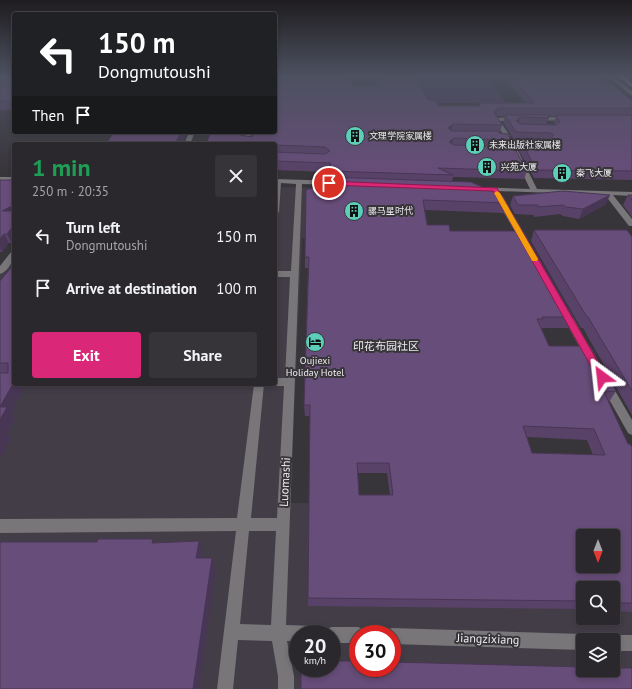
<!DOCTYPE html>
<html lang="en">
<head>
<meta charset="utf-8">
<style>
  body { margin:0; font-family:"PT Sans","Noto Sans SC",sans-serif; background:#363438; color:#f1f3f6; height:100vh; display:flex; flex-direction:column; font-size:15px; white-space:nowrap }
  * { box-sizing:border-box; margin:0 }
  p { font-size:13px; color:#a5a6a9 }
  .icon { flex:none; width:22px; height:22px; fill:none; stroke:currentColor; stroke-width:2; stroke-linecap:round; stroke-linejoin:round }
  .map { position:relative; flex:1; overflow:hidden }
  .panel { position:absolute; left:12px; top:142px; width:265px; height:244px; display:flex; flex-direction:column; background:#2a282c; border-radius:4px; box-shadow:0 2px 6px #0003,0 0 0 1px #464448 }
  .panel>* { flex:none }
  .top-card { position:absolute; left:12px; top:12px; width:265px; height:122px; border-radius:4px; box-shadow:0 2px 6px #0003,0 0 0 1px #464448; background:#202124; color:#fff; overflow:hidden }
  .needle { width:26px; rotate:180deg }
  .buttons { position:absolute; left:576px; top:529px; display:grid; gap:8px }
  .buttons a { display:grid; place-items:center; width:44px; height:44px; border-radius:4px; background:#2a282c; box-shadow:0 2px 6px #0003,0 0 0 1px #464448; font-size:20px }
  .speed { position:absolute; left:289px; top:625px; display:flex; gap:8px; font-size:20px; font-weight:700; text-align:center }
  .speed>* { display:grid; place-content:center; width:52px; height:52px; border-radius:50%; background:#2a282c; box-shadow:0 2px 6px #0003,0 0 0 1px #464448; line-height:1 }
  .speed small { font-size:10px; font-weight:400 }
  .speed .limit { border:6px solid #d22; background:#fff; color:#111 }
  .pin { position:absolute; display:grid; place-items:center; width:34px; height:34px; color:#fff; margin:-17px; border:2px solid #fff; border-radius:50%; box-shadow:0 1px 4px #0007 }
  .me { position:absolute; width:44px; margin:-22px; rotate:330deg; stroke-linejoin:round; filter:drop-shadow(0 0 3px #0008) }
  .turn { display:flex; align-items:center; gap:14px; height:84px; padding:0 20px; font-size:18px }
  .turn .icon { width:52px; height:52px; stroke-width:2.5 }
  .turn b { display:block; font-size:28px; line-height:34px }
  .then { display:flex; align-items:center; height:38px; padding:0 20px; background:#0003; gap:8px; font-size:15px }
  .round { display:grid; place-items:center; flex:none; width:42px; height:42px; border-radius:4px; background:#363438 }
  .headline { display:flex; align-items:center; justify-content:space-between; height:68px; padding:0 20px }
  h1 { font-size:24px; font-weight:600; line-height:30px; color:#1e9e55 }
  .button { display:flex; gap:8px; margin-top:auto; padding:8px 20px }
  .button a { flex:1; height:46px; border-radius:4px; background:#db2777; color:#fff; font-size:16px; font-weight:600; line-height:46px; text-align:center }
  .button a+a { background:#363438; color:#f1f3f6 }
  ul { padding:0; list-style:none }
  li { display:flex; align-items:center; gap:12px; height:52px; padding:0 20px }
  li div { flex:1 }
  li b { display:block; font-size:15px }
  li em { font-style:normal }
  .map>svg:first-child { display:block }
  .built { fill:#423d47; fill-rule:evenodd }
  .green { fill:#4f3960 }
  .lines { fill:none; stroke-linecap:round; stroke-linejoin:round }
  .minor { fill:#787679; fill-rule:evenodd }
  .major { fill:#b8b6bb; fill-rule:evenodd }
  .wall { fill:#594268; fill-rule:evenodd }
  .shaded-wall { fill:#483655 }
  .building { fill:#674d79; stroke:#483655; fill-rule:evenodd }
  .route { fill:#db2777; stroke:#8e194d }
  .slow { fill:#f59e0b }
  .labels { text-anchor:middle; stroke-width:4; stroke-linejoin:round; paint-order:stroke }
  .far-poi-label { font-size:9px; fill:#edebee; stroke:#38353a; text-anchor:start }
  .poi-label { font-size:10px; fill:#edebee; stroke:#38353a }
  .neighbourhood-label { font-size:11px; fill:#edebee; stroke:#38353a }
  .near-street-label { font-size:12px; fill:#edebee; stroke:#38353a }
</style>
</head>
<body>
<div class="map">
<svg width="632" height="689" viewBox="0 0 632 689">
  <rect width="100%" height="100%" fill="#38353a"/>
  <path class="built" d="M275,187L342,188L406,213L426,215L432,238H302L290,503L632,505V689H0V272L14,255V384H275ZM583,536H613V566H583ZM583,588H613V618H583ZM298,634H332V668H298ZM358,634H392V668H358ZM583,640H613V670H583Z"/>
  <path class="green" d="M415,76H500L501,78L487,79L506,103H428Z"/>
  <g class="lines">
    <g class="minor">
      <path d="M608,76H613L632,91V96Z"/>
      <path d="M536,117H568L571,119L568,121L534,120V118Z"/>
      <path d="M494,118L516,117L519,119L516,121H500L510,136L509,137L512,139L537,189L632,192V196L613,195L632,219V226H629L605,195L472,190L471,189L474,187L530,189L507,141L497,140V138L494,136L503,134L493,119Z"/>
      <path d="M189,132H195L190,144H184Z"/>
      <path d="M245,132H251L249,140L251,141L252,144L242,142Z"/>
      <rect x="0" y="177" width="14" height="4"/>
      <path d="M275,179L338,181L341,183L338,185L302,184L286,625L314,626L320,628L322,634H298V641H287L294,676V689H278V676L272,641L238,640L233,689H217L236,531L0,533V519L237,518L254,384H264L251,518H277L284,386H275L271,384H275V378H285L290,277H275V271H291L296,184L281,183L279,212L275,214ZM249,531H276L271,625L240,624Z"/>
      <path d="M499,195L503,197L529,242L528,244H525L521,242L495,197Z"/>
      <path d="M11,252H14C14,260 9,271 0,274V266Z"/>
      <path d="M564,307L569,310L595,357L594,360H586L585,357L559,310Z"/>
      <path d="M606,381L610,382L632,420V435L628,433L601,385L602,382Z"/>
      <path d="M332,627H358L364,629L365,634H358V643H332V634H325L326,629Z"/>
      <path d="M392,628L583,634L589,636L590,640H583V650L392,644V634H385L386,630Z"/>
      <path d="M613,635H632V651H613V640H606L607,637Z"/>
    </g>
    <path class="major" d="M618,76H623L632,84V87Z"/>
  </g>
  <g class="wall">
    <rect x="0" y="76" width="14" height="34"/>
    <path d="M374,76H416L428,100L439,106H478L479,103H526L502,76H596L632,101V180L534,178L517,147L519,140H514L503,122L505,116H496L502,125L500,132H498L499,133L511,140L509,147L527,171L524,179L453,177L452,181L507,203L504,213L425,210L427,225L450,231L573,317L568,328H541L549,346L616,391L609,402L628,444L632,447V612L613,611V588H583V609L308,606L310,416H305L304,405L308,268H305V257L326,183L329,177V172L275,170V144L243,135L251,137L250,132H275L353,86H376ZM547,116H556L554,122L555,125L546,124L549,118ZM527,437L587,440L593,455L532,453ZM358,473H387L390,495H359Z"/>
    <path d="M0,180L12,243H9L2,252H0Z"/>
    <path d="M628,195H632V217L623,205Z"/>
    <path d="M513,196L606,204L579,219L563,216L560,214L534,217V215L515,214L510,205Z"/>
    <path d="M534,230L632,237V415L583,328H581L531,241Z"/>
    <path d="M0,281L14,384H24L20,392L21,393L11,413L15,418L7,434L11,438L0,459Z"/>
  </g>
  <g class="shaded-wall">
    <path d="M498,108L496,116L494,112Z"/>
    <path d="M520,117L518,124L516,121Z"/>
    <path d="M453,124L451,132L448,128Z"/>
    <path d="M182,132H187L183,144H174Z"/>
    <path d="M241,132H244L241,143L240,135Z"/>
    <path d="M454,138L452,146L449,142Z"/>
    <path d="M610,195L606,204L579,219L583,209Z"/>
    <path d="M14,205V215L2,211Z"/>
    <path d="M14,225V240L12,243L7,234Z"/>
    <path d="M4,234L9,243L2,252L0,248V239Z"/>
    <path d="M14,377V384H24L20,392L21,393L11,413L15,418L7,434L11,438L0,459V407Z"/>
    <path d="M199,541L203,552L201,569L196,558Z"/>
    <path d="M212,558L216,569L199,689H193Z"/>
  </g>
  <g class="building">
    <rect x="0" y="76" width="14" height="25"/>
    <path d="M275,76H350L353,86H379L376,76H416L428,100H435L439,106H480L479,103H535L510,76H596L608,84H612L632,101V108H498L494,112L502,125L453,124L448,128L452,131H498L499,133L508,134L511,140L454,138L449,142L454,145L514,147L527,171L438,168L453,175L329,171L331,163L275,161V152L325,154L330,151L325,147L275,145V144H206L211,132H241L240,135L252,137L253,135L251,132H275Z"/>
    <path d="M505,115H547L549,118L520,117L516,121L520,124L556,125L560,122L556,115H632V171L536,170L520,138L550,139L554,135L550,133L516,132Z"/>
    <path d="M114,132H182L174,144H106Z"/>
    <path d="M327,177L471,182L503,196L507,203L423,200L427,225H449L450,231H523L573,317H542L543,319H537L549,346H590L616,391L604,392L628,444H630L632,447V603H613V588H583V601L308,598L310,405H304L309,257H305L306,190L326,183ZM523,426L594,429L605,455L532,453ZM357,463H389L393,495H359ZM583,536H613V566H583Z"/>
    <path d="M0,180H14V205L2,211H14V225L7,234H4L0,239Z"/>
    <path d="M563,191L610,195L583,209L566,207L563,205L538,207V205H518L513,196Z"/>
    <path d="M628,195H632V200Z"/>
    <path d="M534,230H627L632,237V391L588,317H587Z"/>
    <path d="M14,264V377L12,382H14L0,407V373H8V363H0V281Z"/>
    <path d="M0,407H7L0,420Z"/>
    <path d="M98,539H153L152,543L199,541L196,558H212L193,689H0V542H97Z"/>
    <path d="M332,661H358V668H392V662L583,667V670H613V668H632V689H301V668H332Z"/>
  </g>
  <linearGradient id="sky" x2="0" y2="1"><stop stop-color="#1f1d20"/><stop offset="0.44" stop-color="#4d5160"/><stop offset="1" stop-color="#4d5160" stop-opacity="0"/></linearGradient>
  <rect width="632" height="173" fill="url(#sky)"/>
  <path class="route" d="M327,181L497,188L605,374L606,377L605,379H598L493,191L329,185L326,183Z"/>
  <path class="slow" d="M497,191L500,193L538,259L537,261H532L531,259L494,193Z"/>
  <defs>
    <g id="building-disc" transform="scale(1)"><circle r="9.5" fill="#5dceb9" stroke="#38353a"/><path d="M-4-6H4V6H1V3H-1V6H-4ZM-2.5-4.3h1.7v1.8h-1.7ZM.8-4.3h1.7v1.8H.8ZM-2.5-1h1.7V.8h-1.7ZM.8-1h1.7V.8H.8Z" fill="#111"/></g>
    <g id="hotel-disc" transform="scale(1)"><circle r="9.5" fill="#5dceb9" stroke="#38353a"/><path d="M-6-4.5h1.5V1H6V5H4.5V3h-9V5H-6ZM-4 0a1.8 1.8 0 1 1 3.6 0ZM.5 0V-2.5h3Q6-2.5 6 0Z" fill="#111"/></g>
  </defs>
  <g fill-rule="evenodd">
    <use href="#building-disc" x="355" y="136"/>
    <use href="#building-disc" x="475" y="145"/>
    <use href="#building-disc" x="487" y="167"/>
    <use href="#building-disc" x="562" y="173"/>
    <use href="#building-disc" x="354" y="211"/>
    <use href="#hotel-disc" x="315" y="342"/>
  </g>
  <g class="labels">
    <g class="far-poi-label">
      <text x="369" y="139">文理学院家属楼</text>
      <text x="489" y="148">未来出版社家属楼</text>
      <text x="501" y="170">兴苑大厦</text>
      <text x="576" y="176">秦飞大厦</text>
      <text x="368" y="214">骡马星时代</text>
    </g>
    <g class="poi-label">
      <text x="315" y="364">Oujiexi<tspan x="315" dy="12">Holiday Hotel</tspan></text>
    </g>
    <g class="neighbourhood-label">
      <text x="386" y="350">印花布园社区</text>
    </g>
    <g class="near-street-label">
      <text transform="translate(285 482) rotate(-87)" y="4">Luomashi</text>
      <text transform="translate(488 639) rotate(2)" y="4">Jiangzixiang</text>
    </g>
  </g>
</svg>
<div class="buttons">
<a><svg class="needle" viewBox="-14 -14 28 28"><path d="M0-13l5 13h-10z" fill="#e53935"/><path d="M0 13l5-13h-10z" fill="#a5a6a9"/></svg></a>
<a><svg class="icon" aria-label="search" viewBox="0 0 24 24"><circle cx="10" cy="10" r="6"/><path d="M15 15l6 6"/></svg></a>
<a><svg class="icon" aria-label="layers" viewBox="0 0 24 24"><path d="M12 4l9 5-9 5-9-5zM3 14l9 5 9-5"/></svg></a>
</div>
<div class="speed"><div>20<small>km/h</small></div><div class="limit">30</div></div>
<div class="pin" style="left:329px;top:183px;background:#d93025"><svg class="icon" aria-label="arrive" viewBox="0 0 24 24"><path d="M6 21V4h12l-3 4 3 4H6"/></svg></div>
<svg class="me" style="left:602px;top:377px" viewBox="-20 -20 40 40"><path d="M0-17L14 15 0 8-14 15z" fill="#db2777" stroke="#fff" stroke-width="4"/></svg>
<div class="top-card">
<div class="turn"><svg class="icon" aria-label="left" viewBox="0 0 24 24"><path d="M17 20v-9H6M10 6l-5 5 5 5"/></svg><div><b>150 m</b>Dongmutoushi</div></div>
<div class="then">Then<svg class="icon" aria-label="arrive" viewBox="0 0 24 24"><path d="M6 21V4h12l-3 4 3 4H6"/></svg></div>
</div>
<section class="panel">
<div class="headline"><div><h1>1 min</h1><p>250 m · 20:35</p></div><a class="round"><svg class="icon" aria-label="close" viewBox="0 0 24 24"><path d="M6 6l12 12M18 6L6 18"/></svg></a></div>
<ul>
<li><svg class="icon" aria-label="left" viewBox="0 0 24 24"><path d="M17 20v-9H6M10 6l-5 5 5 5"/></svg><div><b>Turn left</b><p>Dongmutoushi</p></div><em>150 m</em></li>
<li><svg class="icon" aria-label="arrive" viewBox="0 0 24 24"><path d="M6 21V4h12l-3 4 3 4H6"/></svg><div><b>Arrive at destination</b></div><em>100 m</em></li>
</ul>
<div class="button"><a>Exit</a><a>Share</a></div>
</section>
</div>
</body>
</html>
